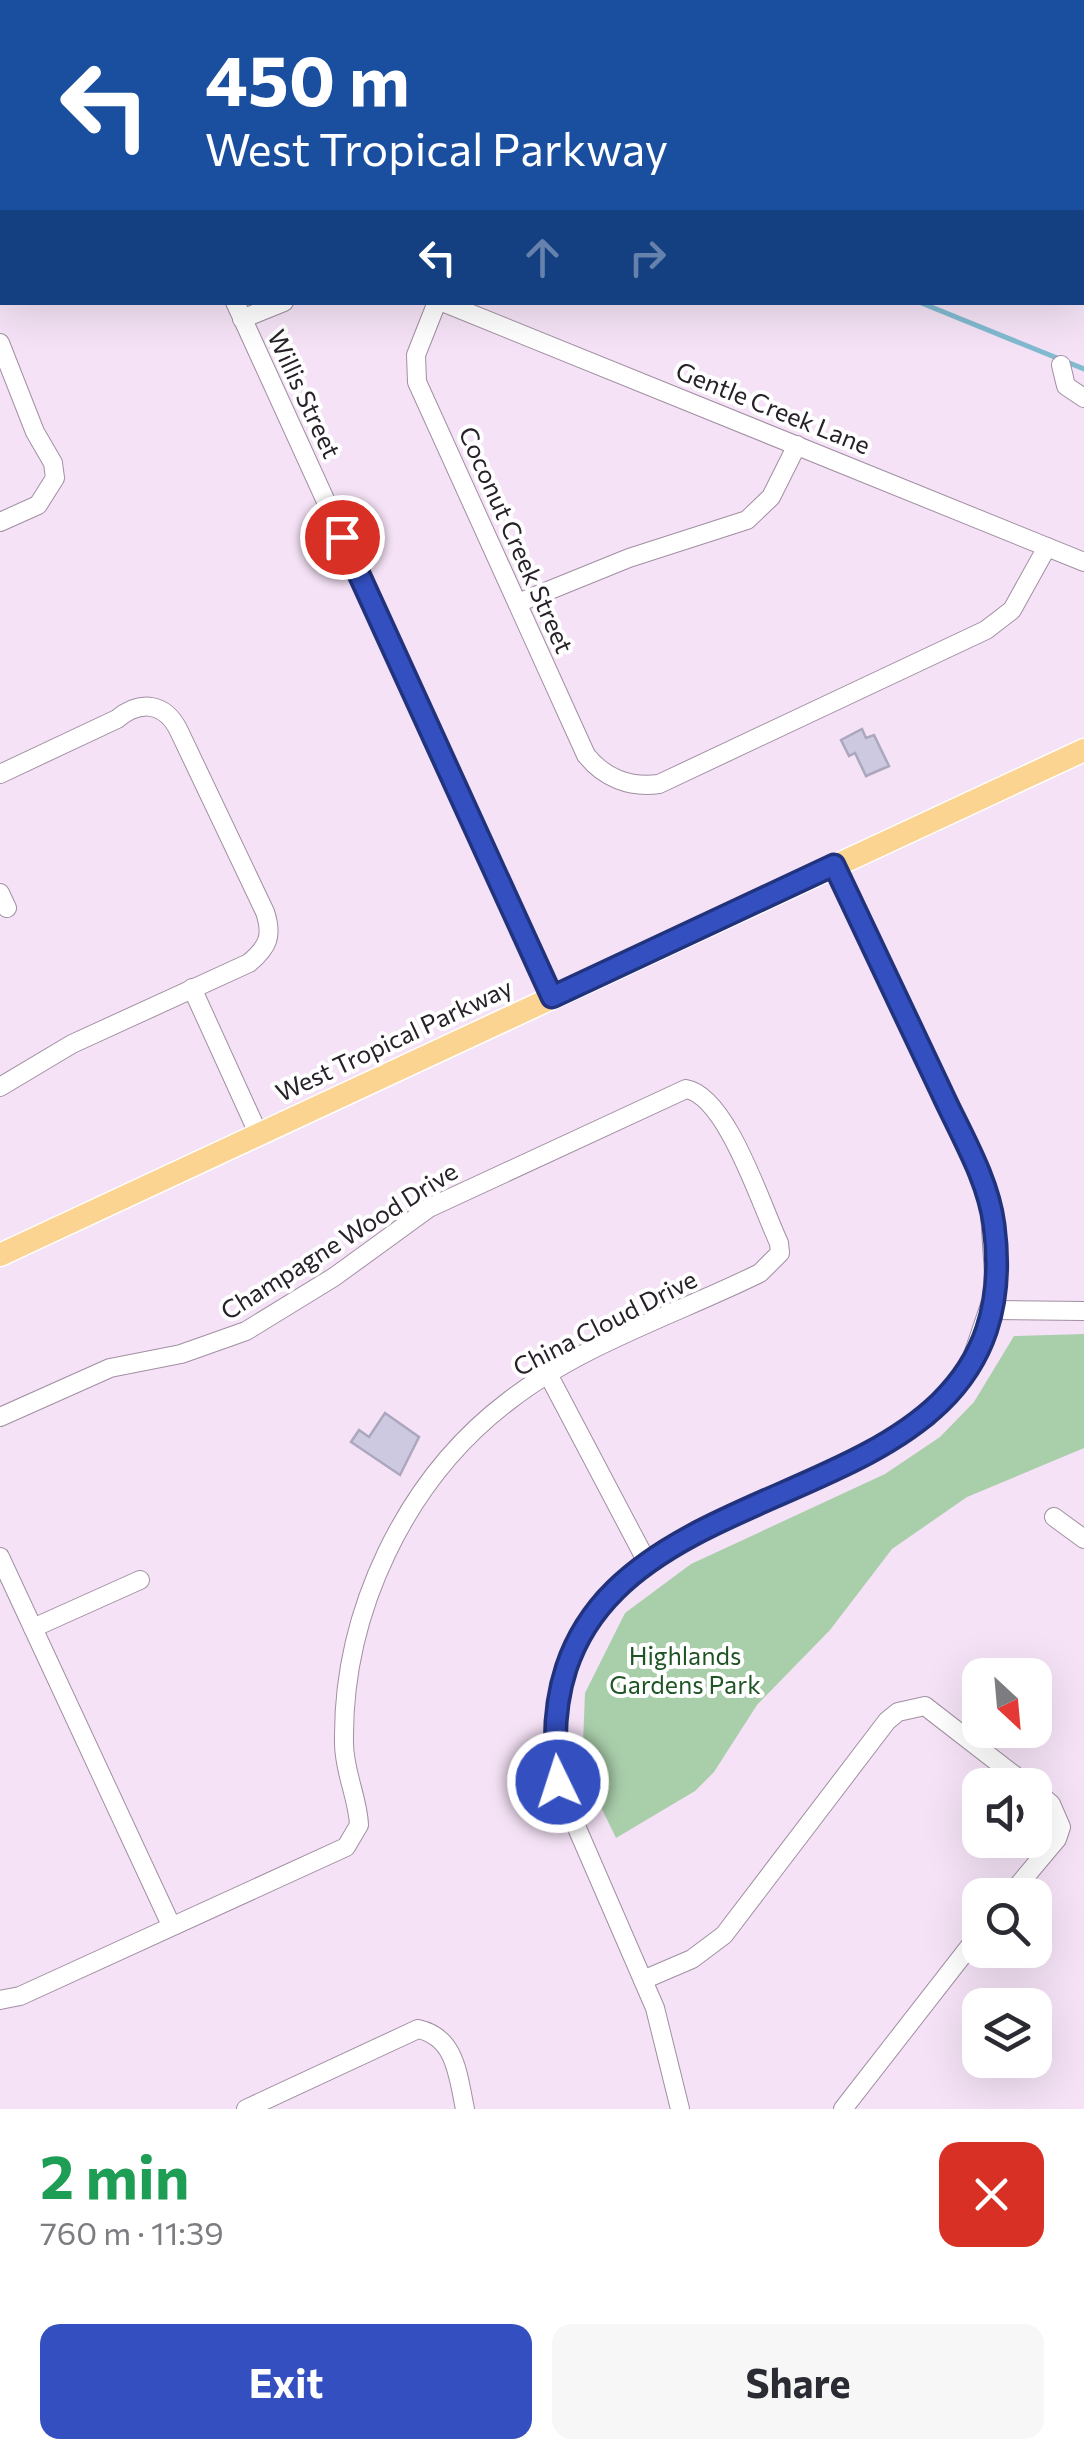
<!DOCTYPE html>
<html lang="en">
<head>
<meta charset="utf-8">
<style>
  body { margin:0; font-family:Commissioner,sans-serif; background:#f7f7f7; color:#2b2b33; height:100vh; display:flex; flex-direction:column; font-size:38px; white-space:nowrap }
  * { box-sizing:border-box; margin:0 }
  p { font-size:32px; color:#7c7c81 }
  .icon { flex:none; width:55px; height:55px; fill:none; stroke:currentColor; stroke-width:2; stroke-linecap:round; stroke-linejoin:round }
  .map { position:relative; height:2109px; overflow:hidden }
  .panel { display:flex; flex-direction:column; background:#fff; flex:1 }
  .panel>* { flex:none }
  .banner { position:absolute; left:0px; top:0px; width:1085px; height:305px; box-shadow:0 10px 40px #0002; background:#1a4fa0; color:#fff; overflow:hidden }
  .needle { width:65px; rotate:154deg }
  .tools { position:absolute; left:962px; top:1658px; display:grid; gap:20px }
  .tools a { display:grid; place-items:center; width:90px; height:90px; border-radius:20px; background:#fff; box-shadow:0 10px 40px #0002; font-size:50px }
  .pin { position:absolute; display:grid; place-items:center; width:85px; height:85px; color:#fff; margin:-42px; border:5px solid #fff; border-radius:50%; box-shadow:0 2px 10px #0007 }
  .me { position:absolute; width:110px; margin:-55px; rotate:356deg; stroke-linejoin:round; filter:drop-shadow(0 0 8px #0008) }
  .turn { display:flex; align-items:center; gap:35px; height:210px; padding:0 40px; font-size:45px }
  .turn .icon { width:130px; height:130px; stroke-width:2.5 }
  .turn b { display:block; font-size:70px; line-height:85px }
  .lanes { display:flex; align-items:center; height:95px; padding:0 40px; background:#0003; justify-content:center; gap:50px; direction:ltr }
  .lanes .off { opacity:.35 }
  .round { display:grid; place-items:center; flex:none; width:105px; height:105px; border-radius:20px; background:#f7f7f7 }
  .summary { display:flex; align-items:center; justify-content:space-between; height:170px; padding:0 40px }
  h1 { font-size:60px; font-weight:700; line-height:75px; color:#1e9e55 }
  .cta { display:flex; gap:20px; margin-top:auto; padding:20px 40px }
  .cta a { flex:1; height:115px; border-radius:20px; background:#334fc0; color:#fff; font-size:40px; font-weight:700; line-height:115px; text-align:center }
  .cta a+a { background:#f7f7f7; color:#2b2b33 }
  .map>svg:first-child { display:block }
  .green { fill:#a9ceaa }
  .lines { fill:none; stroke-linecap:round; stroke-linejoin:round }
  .stream { stroke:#82bacf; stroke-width:5 }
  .building { fill:#cdc9e1; stroke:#aba7be; stroke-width:2.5 }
  .minor-casing { stroke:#a18fa2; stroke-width:20 }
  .major-casing { stroke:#fff; stroke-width:25 }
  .minor { stroke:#fff; stroke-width:18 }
  .major { stroke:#fcd492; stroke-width:22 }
  .route-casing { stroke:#21337d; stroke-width:25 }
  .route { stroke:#334fc0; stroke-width:18 }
  .labels { text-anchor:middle; stroke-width:8; stroke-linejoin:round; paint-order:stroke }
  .street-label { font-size:25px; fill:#282129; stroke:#fff }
  .park-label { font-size:25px; fill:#1f5425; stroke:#fff }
</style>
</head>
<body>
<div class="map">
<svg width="1084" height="2109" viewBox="0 0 1084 2109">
  <rect width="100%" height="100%" fill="#f5e2f6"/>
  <path class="green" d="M1084,1334V1448L967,1497L892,1549L830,1630L757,1705L714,1772L695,1791L616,1838L582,1768L585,1693L625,1613L691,1564L885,1474L940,1437L974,1402L1014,1336Z"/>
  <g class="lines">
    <path class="stream" d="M919,302L1084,369"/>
  </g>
  <g class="building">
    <path d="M862,729L866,738L874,735L889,766L866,776L855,753L849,756L841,740Z"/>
    <path d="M385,1413L419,1437L400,1475L351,1442L359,1430L369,1437Z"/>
  </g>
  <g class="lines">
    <g class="minor-casing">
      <g id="minor">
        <path d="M99,0L100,2"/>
        <path d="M536,0L542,2"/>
        <path d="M139,2L145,0"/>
        <path d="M706,2L709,0"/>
        <path d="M1082,41L1084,37"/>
        <path d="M0,69L2,67"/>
        <path d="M1082,219L1084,220"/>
        <path d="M235,302L552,997"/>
        <path d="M437,302L416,355L417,382L586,755C604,778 630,788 659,784L986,630L1012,610L1047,547"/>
        <path d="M442,302L1084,562"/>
        <path d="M242,319L284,302"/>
        <path d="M0,343L35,432L53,463L55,478L38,505L0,522"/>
        <path d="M1061,365L1066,386L1084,398"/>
        <path d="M518,603L629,558L747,520L771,497L797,445"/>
        <path d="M0,774L117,719C140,700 165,702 179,731L265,912C273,936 268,947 249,963L72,1044L0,1087"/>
        <path d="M0,893L7,908"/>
        <path d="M192,988L258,1133"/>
        <path d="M991,1310L1084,1311"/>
        <path d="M549,1376L647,1562"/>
        <path d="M0,1417L110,1368L181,1354L246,1331L334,1277L429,1208L686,1089C727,1096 761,1205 779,1243L780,1253L760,1273C679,1313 582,1344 510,1400C405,1479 342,1613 344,1743C344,1772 358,1798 359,1825L346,1847L20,1996L0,2000"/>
        <path d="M1054,1517L1084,1539"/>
        <path d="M0,1557L171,1925"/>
        <path d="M33,1628L140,1580"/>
        <path d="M1010,1895L1057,1839L1061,1827L1051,1804L1035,1790"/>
        <path d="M643,1980L692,1959L724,1935L887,1721L898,1712L925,1706L1027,1785"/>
        <path d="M246,2109L418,2029C456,2037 458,2076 465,2109"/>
        <path d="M680,2109L655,2008L557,1782L554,1720L570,1653L603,1599L664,1549L888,1442L928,1417L969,1367L995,1290L989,1198L834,865"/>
        <path d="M843,2109L980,1933"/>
      </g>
    </g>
    <g class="major-casing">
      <path id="major" d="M0,1255L1084,750"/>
    </g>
    <use href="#minor" class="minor"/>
    <use href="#major" class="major"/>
  </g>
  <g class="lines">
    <g class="route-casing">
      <path id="route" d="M342,537L552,997L834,865C870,940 905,1016 941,1091C960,1133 988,1178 994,1225C1038,1563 514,1424 558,1782"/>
    </g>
    <use href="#route" class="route"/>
  </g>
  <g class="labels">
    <g class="street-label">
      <text transform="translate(304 394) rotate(65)" y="9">Willis Street</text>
      <text transform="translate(773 408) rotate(22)" y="9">Gentle Creek Lane</text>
      <text transform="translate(516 540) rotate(66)" y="9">Coconut Creek Street</text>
      <text transform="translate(394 1040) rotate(-25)" y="9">West Tropical Parkway</text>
      <text transform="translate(339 1241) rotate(-32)" y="9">Champagne Wood Drive</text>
      <text transform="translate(605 1323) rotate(-27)" y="9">China Cloud Drive</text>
    </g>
    <g class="park-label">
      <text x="685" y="1665">Highlands<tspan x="685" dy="29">Gardens Park</tspan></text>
    </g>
  </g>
</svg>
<div class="tools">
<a><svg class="needle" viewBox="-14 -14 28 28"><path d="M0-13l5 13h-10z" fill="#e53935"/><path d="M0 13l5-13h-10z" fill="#7c7c81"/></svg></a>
<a><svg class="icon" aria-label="sound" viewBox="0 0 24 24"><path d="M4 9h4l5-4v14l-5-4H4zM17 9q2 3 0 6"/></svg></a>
<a><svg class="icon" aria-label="search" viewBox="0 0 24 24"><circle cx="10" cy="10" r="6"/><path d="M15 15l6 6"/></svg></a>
<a><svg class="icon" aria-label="layers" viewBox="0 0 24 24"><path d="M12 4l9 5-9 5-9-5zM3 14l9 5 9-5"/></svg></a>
</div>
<div class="pin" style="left:342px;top:537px;background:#d93025"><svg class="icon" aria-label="arrive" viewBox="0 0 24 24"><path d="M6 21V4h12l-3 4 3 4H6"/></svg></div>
<svg class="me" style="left:558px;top:1782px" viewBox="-20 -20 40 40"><circle r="17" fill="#334fc0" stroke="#fff" stroke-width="3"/><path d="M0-11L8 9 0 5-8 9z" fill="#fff"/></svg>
<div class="banner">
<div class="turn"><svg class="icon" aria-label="left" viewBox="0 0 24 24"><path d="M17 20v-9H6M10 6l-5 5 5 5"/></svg><div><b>450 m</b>West Tropical Parkway</div></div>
<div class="lanes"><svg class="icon" aria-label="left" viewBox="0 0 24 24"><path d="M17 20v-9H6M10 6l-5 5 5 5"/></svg><svg class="icon off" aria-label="ahead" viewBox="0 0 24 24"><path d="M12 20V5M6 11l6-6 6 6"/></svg><svg class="icon off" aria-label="right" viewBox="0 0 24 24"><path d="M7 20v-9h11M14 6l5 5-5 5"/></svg></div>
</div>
</div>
<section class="panel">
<div class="summary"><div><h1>2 min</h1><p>760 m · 11:39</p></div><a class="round" style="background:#d93025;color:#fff"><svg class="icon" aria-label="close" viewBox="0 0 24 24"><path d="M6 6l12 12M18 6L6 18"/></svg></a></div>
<div class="cta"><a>Exit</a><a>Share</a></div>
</section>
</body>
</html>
